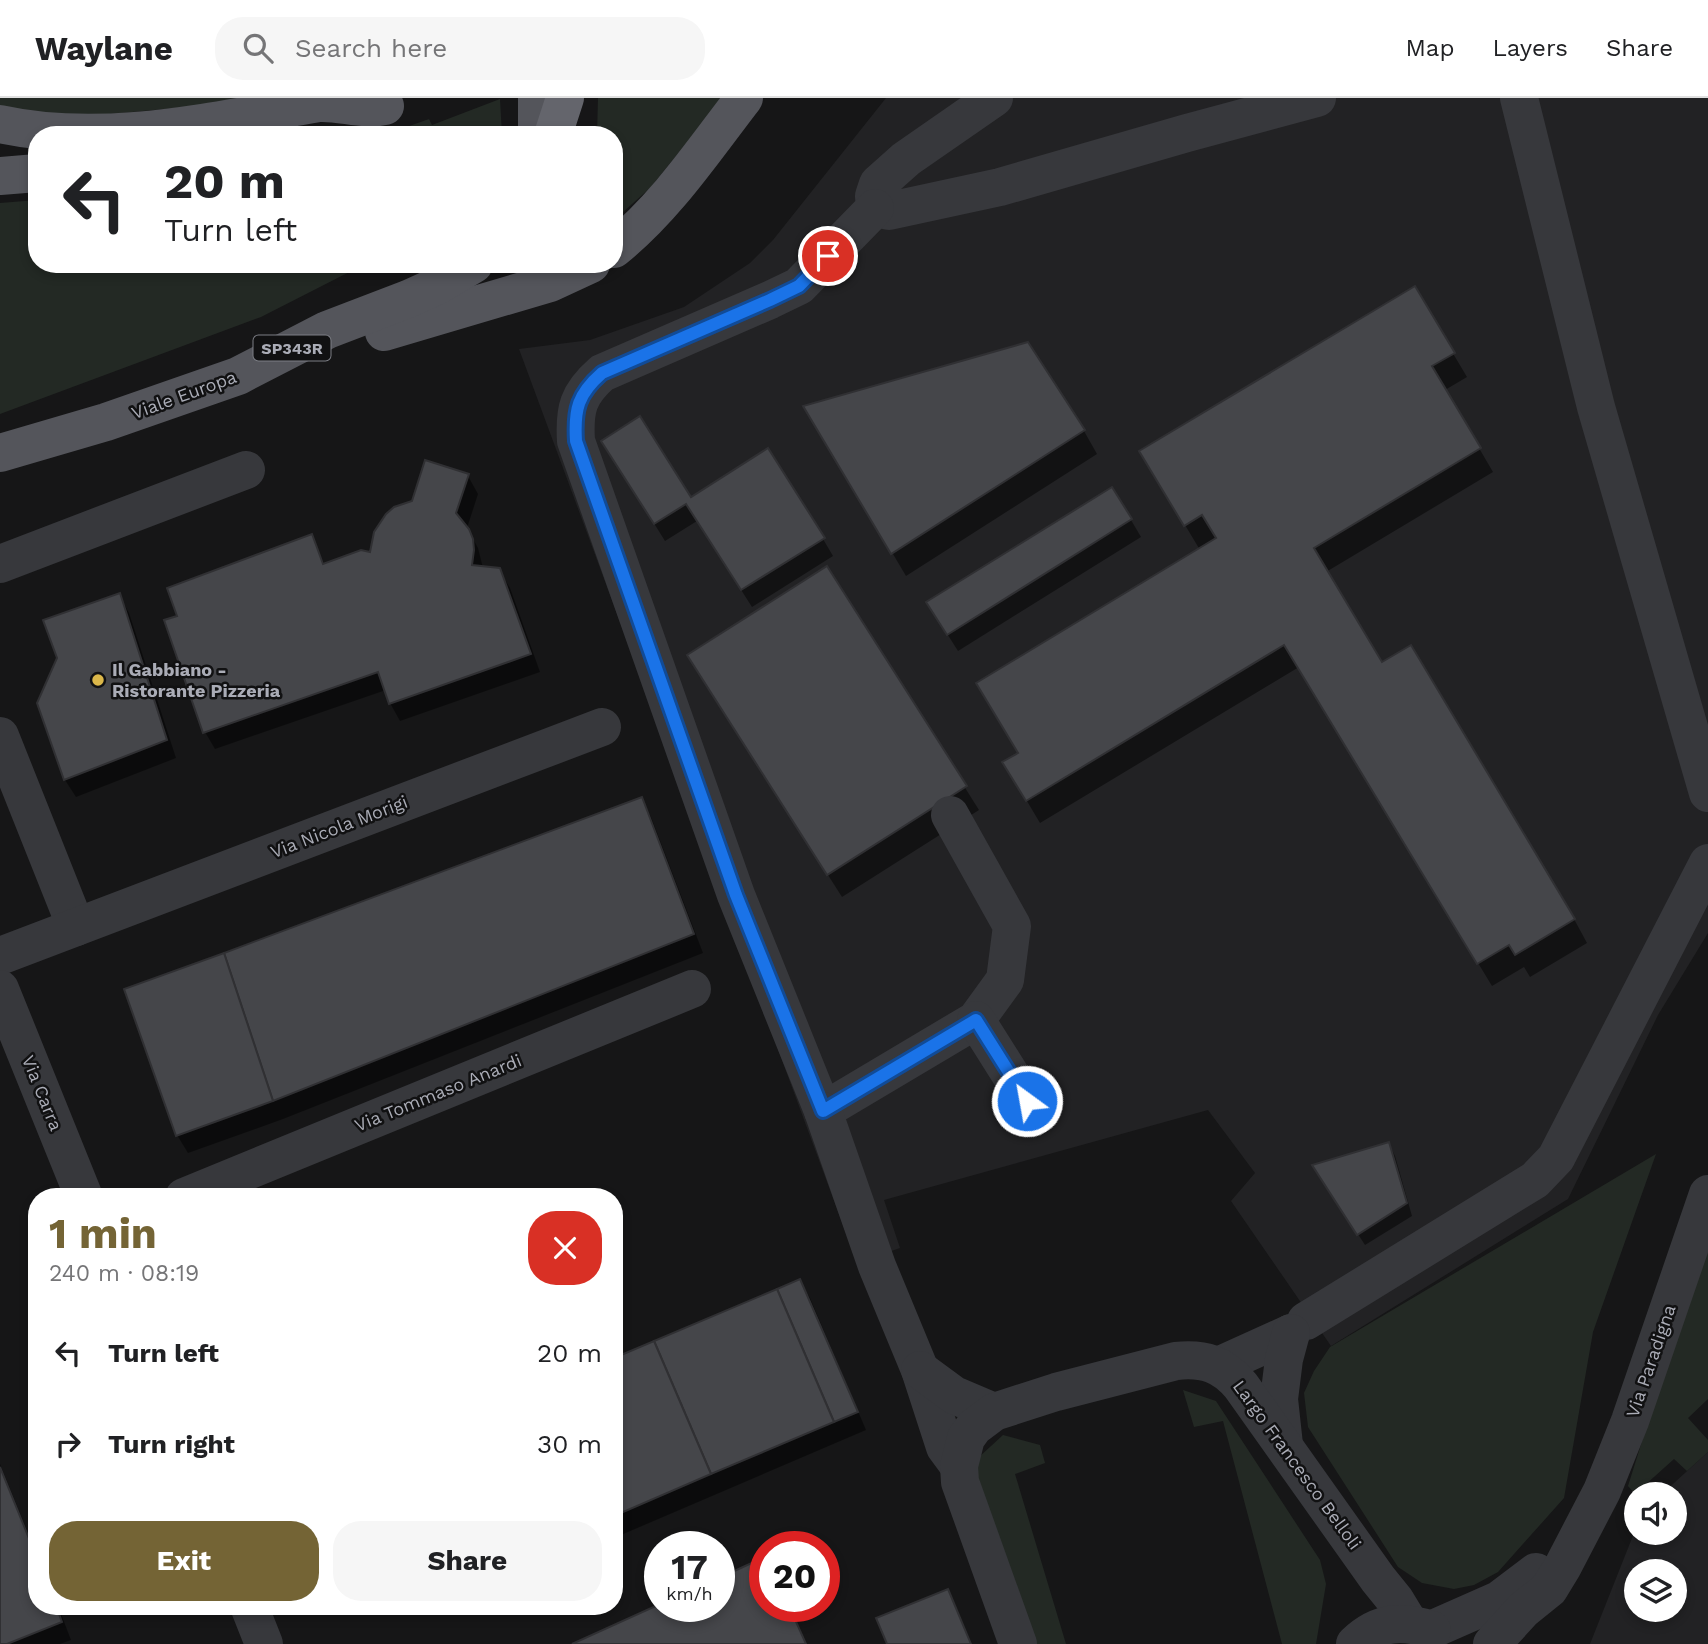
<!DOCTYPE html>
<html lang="en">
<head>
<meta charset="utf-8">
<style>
  body { margin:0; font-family:"Work Sans",sans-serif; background:#f6f6f6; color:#202124; height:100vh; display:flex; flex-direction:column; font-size:26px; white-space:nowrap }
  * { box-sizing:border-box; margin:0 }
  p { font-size:23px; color:#757577 }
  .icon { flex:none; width:38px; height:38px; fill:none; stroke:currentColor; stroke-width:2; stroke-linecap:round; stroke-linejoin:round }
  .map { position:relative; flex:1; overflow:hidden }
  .panel { position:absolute; left:28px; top:1090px; width:595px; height:427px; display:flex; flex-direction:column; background:#fff; border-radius:28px; box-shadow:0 4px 10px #0003 }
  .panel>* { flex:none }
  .guide { position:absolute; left:28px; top:28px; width:595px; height:147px; border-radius:28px; box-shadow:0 4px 10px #0003; background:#fff; color:#202124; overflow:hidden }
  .buttons { position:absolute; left:1624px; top:1384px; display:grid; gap:14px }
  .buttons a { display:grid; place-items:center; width:63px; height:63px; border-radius:50%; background:#fff; box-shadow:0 4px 10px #0003; font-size:35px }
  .speed { position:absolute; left:644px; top:1433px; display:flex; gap:14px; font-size:35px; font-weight:700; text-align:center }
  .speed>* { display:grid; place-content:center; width:91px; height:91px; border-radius:50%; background:#fff; box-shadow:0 4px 10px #0003; line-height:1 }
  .speed small { font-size:18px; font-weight:400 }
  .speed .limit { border:10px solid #d22; background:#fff; color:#111 }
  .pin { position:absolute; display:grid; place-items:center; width:60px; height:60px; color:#fff; margin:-30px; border:4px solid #fff; border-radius:50%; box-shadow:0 2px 7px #0007 }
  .me { position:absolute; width:77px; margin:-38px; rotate:328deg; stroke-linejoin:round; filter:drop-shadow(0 0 5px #0008) }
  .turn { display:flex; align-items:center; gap:24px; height:147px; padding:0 21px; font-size:32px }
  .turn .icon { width:91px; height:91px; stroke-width:2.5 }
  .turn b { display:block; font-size:49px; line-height:60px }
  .round { display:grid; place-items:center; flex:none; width:74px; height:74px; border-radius:28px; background:#f6f6f6 }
  .summary { display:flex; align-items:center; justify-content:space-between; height:119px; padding:0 21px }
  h1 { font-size:42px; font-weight:700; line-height:52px; color:#746435 }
  .primary-button { display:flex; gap:14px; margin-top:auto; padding:14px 21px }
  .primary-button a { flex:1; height:80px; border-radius:28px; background:#746435; color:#fff; font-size:28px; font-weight:700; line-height:80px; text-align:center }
  .primary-button a+a { background:#f6f6f6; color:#202124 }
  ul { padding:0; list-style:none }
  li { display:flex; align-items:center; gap:21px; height:91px; padding:0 21px }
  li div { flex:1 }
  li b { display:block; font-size:26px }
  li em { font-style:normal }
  header { display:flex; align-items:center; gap:42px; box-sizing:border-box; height:98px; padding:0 35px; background:#fff; border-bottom:2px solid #e0e0e0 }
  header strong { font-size:33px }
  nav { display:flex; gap:38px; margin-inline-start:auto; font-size:24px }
  .search { width:490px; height:63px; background:#f6f6f6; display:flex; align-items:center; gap:18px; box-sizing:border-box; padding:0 24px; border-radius:28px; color:#757577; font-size:26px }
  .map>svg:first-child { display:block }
  .built { fill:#222224; fill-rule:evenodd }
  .green { fill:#232924 }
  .shadow { fill:#0007 }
  .building { fill:#45464a; stroke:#303033; stroke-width:2 }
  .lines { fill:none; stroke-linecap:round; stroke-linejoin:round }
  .minor { stroke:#37383c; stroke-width:38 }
  .major { stroke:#54555b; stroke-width:38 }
  .highway { stroke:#64656c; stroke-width:38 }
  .route-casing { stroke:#114b97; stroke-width:18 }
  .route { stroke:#1a73e8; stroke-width:12 }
  .poi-dot { fill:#dbb74a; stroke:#111112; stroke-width:2.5 }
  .labels { text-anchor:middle; stroke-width:5; stroke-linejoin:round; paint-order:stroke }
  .shield { fill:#111112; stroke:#7c7e85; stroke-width:2 }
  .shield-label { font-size:16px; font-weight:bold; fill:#aaacb6 }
  .street-label { font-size:18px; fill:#aaacb6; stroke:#111112 }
  .poi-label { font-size:18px; font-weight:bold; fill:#aaacb6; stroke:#111112; text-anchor:start }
</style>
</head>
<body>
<header>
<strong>Waylane</strong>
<div class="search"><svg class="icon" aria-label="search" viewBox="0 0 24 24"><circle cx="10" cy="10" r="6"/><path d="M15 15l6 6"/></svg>Search here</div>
<nav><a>Map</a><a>Layers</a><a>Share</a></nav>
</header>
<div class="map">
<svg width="1708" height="1546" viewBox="0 0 1708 1546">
  <rect width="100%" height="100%" fill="#161617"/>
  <g class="built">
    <path d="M886,0H1708V835L1658,917L1568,1101L1331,1248L1231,1103L1255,1075L1208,1012L884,1102L900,1150L857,1165L519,251L590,242L684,209L750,165L773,142Z"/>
    <path d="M1708,1354V1546H1590L1636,1430V1435H1675V1396H1662ZM1636,1474H1675V1512H1636Z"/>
  </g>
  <g class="green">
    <path d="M0,0H254L219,6L78,19L0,9Z"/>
    <path d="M598,0H723L650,90L614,122V37H597Z"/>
    <path d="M500,1L502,37H384L429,21L432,27Z"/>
    <path d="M37,102V166H365L261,219L0,316V105Z"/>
    <path d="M1656,1056L1593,1234L1564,1400L1498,1474L1474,1487L1454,1491L1422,1485L1398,1469L1308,1329L1304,1295L1314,1273L1330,1249Z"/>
    <path d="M1708,1133V1301L1688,1320L1708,1342V1354L1687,1373L1674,1361L1635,1396L1628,1388Z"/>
    <path d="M1183,1292L1216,1303L1320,1462L1326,1486L1316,1546H1282L1223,1323L1194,1329Z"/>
    <path d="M1003,1337L1040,1347L1045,1365L1015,1376L1066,1546H1032L972,1409L978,1360Z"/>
  </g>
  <g class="shadow">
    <path d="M1414,190L1467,279L1445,292L1493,374L1326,474L1382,567L1574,821L1587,845L1530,879L1524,869L1492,888L1299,569L1040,725L1018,688L1020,656L1200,452L1155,377Z"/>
    <path d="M806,309L1084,333L1097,356L906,478Z"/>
    <path d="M614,361L690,401L823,441L833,458L752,509L697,423L665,443Z"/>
    <path d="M468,378L478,396L467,430L478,450L483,470L499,472L510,490L540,574L400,623L390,605L386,592L215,651L205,634L179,519L311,439L325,467L371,456Z"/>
    <path d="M1131,422L1141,439L958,553L939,523Z"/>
    <path d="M827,470L979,712L842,799L703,581Z"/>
    <path d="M119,497L129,515L176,660L76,699L65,682L39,605Z"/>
    <path d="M641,701L651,719L703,855L283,1021L188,1055L177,1037Z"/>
    <path d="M1389,1046L1395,1058L1412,1118L1365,1147L1321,1079Z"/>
    <path d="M800,1183L810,1200L866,1332L614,1440V1262Z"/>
    <path d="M0,1366L37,1457V1508H58L71,1542L60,1546H0Z"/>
    <path d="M947,1493L957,1511L972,1546H889Z"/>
  </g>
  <g class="building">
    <path d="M1415,188L1455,255L1432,268L1481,350L1314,450L1382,564L1411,547L1575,821L1515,857L1509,847L1477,866L1284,547L1026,703L1002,664L1018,655L976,585L1216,440L1202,417L1184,428L1139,353Z"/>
    <path d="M1028,244L1085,332L891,456L803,308Z"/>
    <path d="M640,318L691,399L768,350L825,440L741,492L686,406L654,426L601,343Z"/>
    <path d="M425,362L469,376L456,415L469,431L473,441L474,452L472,467L500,470L531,556L389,606L378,574L203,635L164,522L177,518L167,490L312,436L323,466L361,452L370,454L374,434L386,416L394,409L412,403Z"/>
    <path d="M1112,389L1132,421L947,537L926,504Z"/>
    <path d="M827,468L967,688L827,777L687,557Z"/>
    <path d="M120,495L167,642L64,682L37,605L57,560L43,522Z"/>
    <path d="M642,699L694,836L273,1003L224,855Z"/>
    <path d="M224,855L273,1003L176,1038L124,891Z"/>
    <path d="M1389,1044L1407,1105L1357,1137L1312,1067Z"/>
    <path d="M800,1181L858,1314L834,1324L777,1191Z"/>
    <path d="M777,1191L834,1324L711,1376L654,1243Z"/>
    <path d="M654,1243L711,1376L614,1418V1260Z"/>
    <path d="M0,1369L37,1460V1508H56L62,1524L7,1546H0Z"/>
    <path d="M765,1459V1508H789L806,1546H572L660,1506V1508H719V1480Z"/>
    <path d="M948,1491L971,1546H887L876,1520Z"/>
  </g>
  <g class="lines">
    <g class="minor">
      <path d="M994,0L906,61L878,86L874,98L875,110L889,113L1000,89L1187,35L1317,0"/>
      <path d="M1519,0L1596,309L1708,695"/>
      <path d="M875,110L799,188L770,202L602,275C578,296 574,311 576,343L736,797L823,1013L976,922L1005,882L1012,828L950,717"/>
      <path d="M0,466L246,372"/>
      <path d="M0,638L76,829"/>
      <path d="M0,858L602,629"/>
      <path d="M0,891L84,1099"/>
      <path d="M976,922L1027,1003"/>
      <path d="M823,1013L877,1168L920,1272L945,1349L959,1368"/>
      <path d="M184,1099L692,891"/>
      <path d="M1306,1223L1535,1082L1556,1060L1708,765"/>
      <path d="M1218,1268L1291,1235"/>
      <path d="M920,1272L954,1297L994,1314"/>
      <path d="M1284,1347L1279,1301L1284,1261L1291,1235"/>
      <path d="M249,1508L264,1546"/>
      <path d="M1431,1532L1499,1502L1536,1474"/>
      <path d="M1018,1546L960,1384L959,1368L966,1340L974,1329L994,1314L1056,1294L1176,1263C1204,1260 1223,1266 1241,1288L1378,1481L1395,1502L1409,1525"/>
      <path d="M1355,1546C1379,1523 1402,1522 1432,1532"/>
      <path d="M1492,1546L1523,1512L1549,1491L1563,1468L1602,1393L1630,1323L1708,1096"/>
    </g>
    <g class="major">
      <path d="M537,0V37"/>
      <path d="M0,26C105,49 215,22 319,5C342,4 363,13 385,8"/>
      <path d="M0,78L37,75"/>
      <path d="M614,151C666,109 703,53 744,0"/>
      <path d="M384,234L550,185L591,166"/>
      <path d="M0,355L106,324L238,278L327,232L408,201L439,187L474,166"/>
    </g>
    <path class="highway" d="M553,37L565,0"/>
  </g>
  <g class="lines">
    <g class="route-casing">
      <path id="route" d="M828,158L799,188L770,202L602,275C578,296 574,311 576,343L736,797L823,1013L976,922L1027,1003"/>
    </g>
    <use href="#route" class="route"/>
  </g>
  <circle class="poi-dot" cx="98" cy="582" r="7"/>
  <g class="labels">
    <rect class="shield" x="253.5" y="237.5" width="77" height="25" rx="5"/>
    <g class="shield-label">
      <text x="292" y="256">SP343R</text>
    </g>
    <g class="street-label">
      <text transform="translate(184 297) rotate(-20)" y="6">Viale Europa</text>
      <text transform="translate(339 729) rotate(-21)" y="6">Via Nicola Morigi</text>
      <text transform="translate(42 995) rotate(68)" y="6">Via Carra</text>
      <text transform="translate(438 995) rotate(-22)" y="6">Via Tommaso Anardi</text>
      <text transform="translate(1651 1263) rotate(-71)" y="6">Via Paradigna</text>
      <text transform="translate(1297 1367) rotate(54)" y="6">Largo Francesco Belloli</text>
    </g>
    <g class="poi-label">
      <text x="112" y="578">Il Gabbiano -<tspan x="112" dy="21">Ristorante Pizzeria</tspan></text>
    </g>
  </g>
</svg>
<div class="buttons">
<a><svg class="icon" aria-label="sound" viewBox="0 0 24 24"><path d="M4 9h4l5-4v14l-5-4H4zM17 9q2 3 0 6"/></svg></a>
<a><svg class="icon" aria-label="layers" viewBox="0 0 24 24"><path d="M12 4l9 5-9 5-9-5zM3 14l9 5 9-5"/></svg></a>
</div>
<div class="speed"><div>17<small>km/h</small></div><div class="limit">20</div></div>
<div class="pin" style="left:828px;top:158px;background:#d93025"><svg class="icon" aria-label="arrive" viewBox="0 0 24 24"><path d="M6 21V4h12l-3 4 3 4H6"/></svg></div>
<svg class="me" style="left:1027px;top:1003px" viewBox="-20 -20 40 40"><circle r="17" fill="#1a73e8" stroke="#fff" stroke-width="3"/><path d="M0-11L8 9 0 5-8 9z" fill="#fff"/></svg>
<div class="guide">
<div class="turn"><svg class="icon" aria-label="left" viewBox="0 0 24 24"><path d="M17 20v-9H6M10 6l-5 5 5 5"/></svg><div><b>20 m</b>Turn left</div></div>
</div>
<section class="panel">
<div class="summary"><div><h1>1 min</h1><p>240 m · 08:19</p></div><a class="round" style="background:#d93025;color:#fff"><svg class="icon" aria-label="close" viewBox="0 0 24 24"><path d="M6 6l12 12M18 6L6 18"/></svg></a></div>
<ul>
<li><svg class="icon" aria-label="left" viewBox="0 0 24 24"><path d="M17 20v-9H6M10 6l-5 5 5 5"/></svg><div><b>Turn left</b></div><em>20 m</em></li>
<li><svg class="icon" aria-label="right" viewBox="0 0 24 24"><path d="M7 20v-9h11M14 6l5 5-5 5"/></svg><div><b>Turn right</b></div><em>30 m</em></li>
</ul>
<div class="primary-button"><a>Exit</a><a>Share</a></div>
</section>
</div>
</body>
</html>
